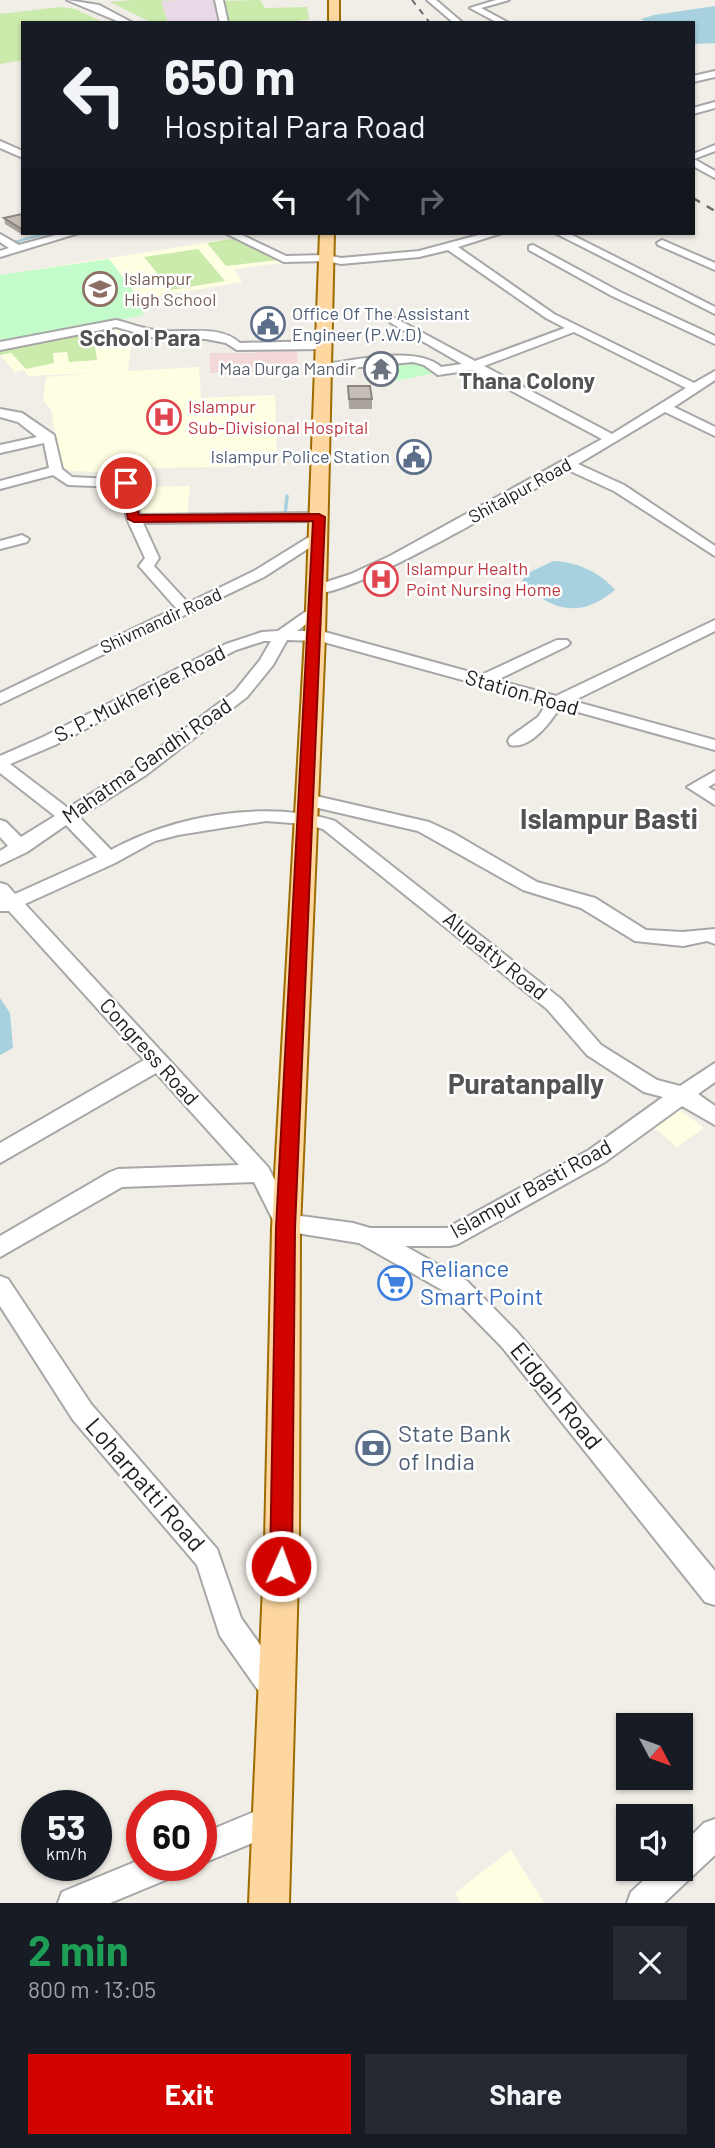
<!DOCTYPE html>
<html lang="en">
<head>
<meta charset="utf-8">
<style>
  body { margin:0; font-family:Barlow,sans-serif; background:#242831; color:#f1f3f6; height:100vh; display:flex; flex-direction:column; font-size:26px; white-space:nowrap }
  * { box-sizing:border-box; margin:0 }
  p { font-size:23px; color:#9ea1a6 }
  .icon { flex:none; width:38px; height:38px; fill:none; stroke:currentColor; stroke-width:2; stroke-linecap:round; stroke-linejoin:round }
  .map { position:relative; height:1903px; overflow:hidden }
  .details { display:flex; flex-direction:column; background:#171b24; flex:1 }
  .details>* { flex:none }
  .hud { position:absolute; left:21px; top:21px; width:674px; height:214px; border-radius:0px; box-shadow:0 2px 5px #0004; background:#171b24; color:#f1f3f6; overflow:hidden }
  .needle { width:46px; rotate:131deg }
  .tools { position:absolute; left:616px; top:1713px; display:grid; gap:14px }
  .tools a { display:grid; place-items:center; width:77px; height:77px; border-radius:0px; background:#171b24; box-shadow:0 2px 5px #0004; font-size:35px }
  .speed { position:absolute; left:21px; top:1790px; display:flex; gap:14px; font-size:35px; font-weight:700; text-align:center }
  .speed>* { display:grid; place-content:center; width:91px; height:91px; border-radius:50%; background:#171b24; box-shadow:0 2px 5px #0004; line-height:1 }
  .speed small { font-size:18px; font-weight:400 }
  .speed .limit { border:10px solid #d22; background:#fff; color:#111 }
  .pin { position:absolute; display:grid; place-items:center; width:60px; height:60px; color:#fff; margin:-30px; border:4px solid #fff; border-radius:50%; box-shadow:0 2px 7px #0007 }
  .me { position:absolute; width:77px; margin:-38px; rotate:2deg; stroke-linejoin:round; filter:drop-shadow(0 0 5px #0008) }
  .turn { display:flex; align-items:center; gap:24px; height:147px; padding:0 28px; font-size:32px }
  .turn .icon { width:91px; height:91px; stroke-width:2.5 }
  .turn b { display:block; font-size:49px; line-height:60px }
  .lanes { display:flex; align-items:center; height:66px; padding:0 28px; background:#0003; justify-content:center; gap:35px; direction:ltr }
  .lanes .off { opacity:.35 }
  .round { display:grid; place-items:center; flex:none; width:74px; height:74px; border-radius:0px; background:#242831 }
  .headline { display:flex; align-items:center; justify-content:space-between; height:119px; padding:0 28px }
  h1 { font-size:42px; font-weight:700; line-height:52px; color:#1e9e55 }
  .primary-button { display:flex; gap:14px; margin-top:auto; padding:14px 28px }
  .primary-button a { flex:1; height:80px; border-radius:0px; background:#d10400; color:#fff; font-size:28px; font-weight:700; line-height:80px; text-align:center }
  .primary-button a+a { background:#242831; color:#f1f3f6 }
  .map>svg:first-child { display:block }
  .commercial { fill:#f2d8d6 }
  .industrial { fill:#ead9e6 }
  .education { fill:#feffe2 }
  .grass { fill:#caebac }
  .park { fill:#c4fbca }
  .water { fill:#a7d1df }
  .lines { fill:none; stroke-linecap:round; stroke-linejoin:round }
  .stream-far1 { stroke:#a7d1df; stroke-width:2.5 }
  .stream { stroke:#a7d1df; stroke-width:3.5 }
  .minor-casing { stroke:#a7a7a7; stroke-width:4 }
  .major-casing { stroke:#9d6c00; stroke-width:4 }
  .minor { fill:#fff; fill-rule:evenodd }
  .major { fill:#fdd79f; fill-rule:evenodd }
  .rail-far1 { stroke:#6e6e6e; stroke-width:2; stroke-dasharray:6 6; stroke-linecap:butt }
  .rail { stroke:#6e6e6e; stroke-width:2.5; stroke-dasharray:8 8; stroke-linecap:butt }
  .wall { fill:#aaa39d }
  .shaded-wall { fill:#8b857f }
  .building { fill:#c6beb6; stroke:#8b857f; stroke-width:2 }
  .route { fill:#d10400; stroke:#880300; stroke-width:2 }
  .labels { text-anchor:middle; stroke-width:5; stroke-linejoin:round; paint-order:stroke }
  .far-education-label { font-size:18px; fill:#785e54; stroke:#fff; text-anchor:start }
  .far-service-label { font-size:18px; fill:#4e5e75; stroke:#fff; text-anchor:start }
  .far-worship-label { font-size:18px; fill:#5b616d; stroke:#fff; text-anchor:end }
  .far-health-label { font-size:18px; fill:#be3a42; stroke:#fff; text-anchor:start }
  .far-street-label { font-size:18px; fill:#202020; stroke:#fff }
  .street-label { font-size:21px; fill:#202020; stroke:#fff }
  .far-district-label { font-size:23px; font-weight:bold; fill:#535353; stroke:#fff }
  .near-shop-label { font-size:24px; fill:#366cbe; stroke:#fff; text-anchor:start }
  .near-street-label { font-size:24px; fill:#202020; stroke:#fff }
  .near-service-label { font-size:24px; fill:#4e5e75; stroke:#fff; text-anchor:start }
  .district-label { font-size:28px; font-weight:bold; fill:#535353; stroke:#fff }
</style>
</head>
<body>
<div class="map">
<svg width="715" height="1903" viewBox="0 0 715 1903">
  <rect width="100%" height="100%" fill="#f1eee7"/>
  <path class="commercial" d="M268,345L298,346L297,367L279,368V371L210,373V353H253Z"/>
  <path class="industrial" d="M135,0H216L220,23H153L110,2Z"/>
  <g class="education">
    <path d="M237,238L279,260L282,263L234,269L242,282L159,296L144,305L143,315L4,345L0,337V275Z"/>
    <path d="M115,325L118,330L133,331L128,371L199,367L201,398L275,395L277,458L238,457L236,467L121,468L98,472L71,471L61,466L51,410L43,400L46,377L93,373L28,376L24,370L15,372L0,355Z"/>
    <path d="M190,486L187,517H149L140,511L135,487Z"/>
    <path d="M676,1107L704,1128L677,1147L651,1125Z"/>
    <path d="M511,1850L544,1903H461L455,1893Z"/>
  </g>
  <g class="grass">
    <path d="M135,0H177L161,1L168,23H153L110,2Z"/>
    <path d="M260,0L265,8L307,7L309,19L283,23H227L221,1Z"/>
    <path d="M59,7L75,9L105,23H23V60L0,64V14Z"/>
    <path d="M237,238L279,260L226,266L207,243Z"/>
    <path d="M198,249L225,281L171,290L144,257Z"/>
    <path d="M107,328L111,337L94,339L97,360L69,362L67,352L53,353L54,363L26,369L11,353L0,355V347Z"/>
  </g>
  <g class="park">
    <path d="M109,259L144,305L143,315L4,345L0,337V275Z"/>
    <path d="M421,361L436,373L390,382L382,373L389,371L384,362Z"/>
  </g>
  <g class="water">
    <path d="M715,6V43L693,44V23H647L641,19L654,15Z"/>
    <path d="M553,561C577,562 600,572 615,590C582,618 551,613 522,581L528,573Z"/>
    <path d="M0,998L10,1013L13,1048L0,1055Z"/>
  </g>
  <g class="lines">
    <path class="stream-far1" d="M11,243L48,233"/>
    <path class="stream" d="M285,516L287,496"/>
    <g class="minor-casing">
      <g id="minor">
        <path d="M67,0L99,5L133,23H122Z"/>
        <path d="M215,0H223L228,23H220Z"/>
        <path d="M427,0H436L463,23H454Z"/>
        <path d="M496,0H509L481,8L509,23H498L470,8Z"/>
        <path d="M715,71V77L693,82V76Z"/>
        <path d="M715,102V108L693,114V108Z"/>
        <path d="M0,141L23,151V158L0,148Z"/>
        <path d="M715,145V151L694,159L715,171V178L693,166V154Z"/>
        <path d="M63,233H79L0,257V251L9,248L0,242V234L19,245Z"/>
        <path d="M225,233H238L286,256L327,255L341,258L419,251L486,233H502L458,247L554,314L694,383L715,371V380L674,407L715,427V436L665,412L578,464L624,485L715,546V556L614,491L568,470C528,492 345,602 311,593L309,590L311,587L351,574L390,556L602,439L472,370L438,375L424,365L413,362L319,371L317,368L323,364C355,361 416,345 441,367L462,364L391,323L389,321L395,318L475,361L565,328L546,318L448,250L419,257L341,264L327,261L284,262ZM574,332L686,388L612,434L484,366Z"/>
        <path d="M555,233H568L715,307V314Z"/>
        <path d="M662,240L715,263V270L658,245L657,243Z"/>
        <path d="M533,245L620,292L715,336V344L612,296L529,250V246Z"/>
        <path d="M116,320C129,323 141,328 154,330C181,335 218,323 240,343L323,341L329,345L323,349L237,350L226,343L206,339L155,338L116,327L0,350V342Z"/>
        <path d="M0,409L22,413L54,435L62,469L72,477L131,480L140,515L319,513L326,517L319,521L143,523L159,558L154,566L188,603L254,571L314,534L319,533L326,537L264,577L0,704V693L176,608L139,566L145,558L127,519L120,487L68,485L53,475L0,489V481L49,468L44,443L0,453V445L37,437L18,422L0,417Z"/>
        <path d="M22,535L29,539L27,542L0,549V541Z"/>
        <path d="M315,605L320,607L323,610L320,613L297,631H321L481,675L557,640H567L570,643L567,646L497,680L556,696L715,620V631L573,701L715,740V750L560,707C551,722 530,750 510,745L508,741L510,737L538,717L547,703L320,641L287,640L273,665L247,697L146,775L79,817L111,850C175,815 265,800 335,821L561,999L601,1045L657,1080L680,1086L715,1063V1082L698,1094L715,1106V1125L682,1106L605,1162L458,1244L450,1246H405L467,1281L518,1333L715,1571V1605L705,1602L502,1347L451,1295L359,1243L278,1230L254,1182L122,1187L0,1257V1236L110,1172L118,1169L239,1165L156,1073L0,1163V1143L144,1060L9,911H0V883L7,885L15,894L97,857L66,825L27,852L0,865V851L8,846L0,837V820L6,822L21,837L55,816L0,773V756L43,737L226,644L262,632L278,631ZM264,641H271L260,660L235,691L134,767L68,808L10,764L55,745L236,650ZM266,821L305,824L323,829L547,1009L587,1055L644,1092L663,1097L589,1150L447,1228H370L353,1223L293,1215L268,1167L25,904L115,863L155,841L178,835Z"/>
        <path d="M715,771V783L708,787L715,791V805L687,787Z"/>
        <path d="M307,794L429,822L453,833L537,882L595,898L646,930L683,932L715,929V944L707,941L683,946L635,941L581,908L523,890L418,831L301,804L298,800Z"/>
        <path d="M0,1276L8,1279L91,1404L217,1549L241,1618L285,1680L289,1690L285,1700L275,1704L265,1700L220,1636L197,1565L73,1420L0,1306Z"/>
        <path d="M273,1804L284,1808L288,1819L284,1830L201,1864V1834Z"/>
        <path d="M715,1819V1855L664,1903H627L631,1892L656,1869H681V1846L704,1823Z"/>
        <path d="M142,1859V1866H177L173,1877L110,1903H58L62,1892Z"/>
      </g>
    </g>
    <g class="major-casing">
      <g id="major">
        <rect x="329" y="0" width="10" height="23"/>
        <path d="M320,233H334L325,636L300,1228L299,1541L289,1903H249L265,1541L272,1228L305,636Z"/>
      </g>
    </g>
    <use href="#minor" class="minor"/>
    <use href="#major" class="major"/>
    <path class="rail-far1" d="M412,0L430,23"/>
    <path class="rail" d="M693,198L715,211"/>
  </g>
  <g class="wall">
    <path d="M22,214L23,233H27L21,234L5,224L4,218Z"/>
    <path d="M348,386L372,399V409H349Z"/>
  </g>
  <path class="shaded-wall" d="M20,228H23V233H27L21,234Z"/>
  <g class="building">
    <path d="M22,214L23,215V228H20L4,218Z"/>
    <path d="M348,386H370L372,399H349Z"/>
  </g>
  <path class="route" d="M126,479L131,483L139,515L319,514L325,517L295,1228L292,1566L289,1574L281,1577L273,1574L270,1566L276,1228L313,521L134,522L128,519L120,483Z"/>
  <defs>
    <g id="school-ring" transform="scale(1.75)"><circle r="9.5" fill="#fff" stroke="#8d6e63" stroke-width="1.5"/><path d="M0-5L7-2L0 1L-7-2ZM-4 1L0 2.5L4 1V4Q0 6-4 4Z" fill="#8d6e63"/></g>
    <g id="civic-ring" transform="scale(1.75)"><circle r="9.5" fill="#fff" stroke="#5c6f8a" stroke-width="1.5"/><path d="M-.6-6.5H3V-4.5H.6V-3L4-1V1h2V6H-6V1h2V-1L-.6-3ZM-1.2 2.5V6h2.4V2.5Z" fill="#5c6f8a"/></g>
    <g id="temple-ring" transform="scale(1.75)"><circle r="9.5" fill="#fff" stroke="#6b7280" stroke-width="1.5"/><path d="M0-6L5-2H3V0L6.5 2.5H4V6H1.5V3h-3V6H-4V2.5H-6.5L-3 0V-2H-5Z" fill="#6b7280"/></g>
    <g id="hospital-ring" transform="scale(1.75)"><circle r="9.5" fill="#fff" stroke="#e0444e" stroke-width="1.5"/><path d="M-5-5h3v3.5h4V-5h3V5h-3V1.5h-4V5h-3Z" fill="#e0444e"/></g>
    <g id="supermarket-ring" transform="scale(1.75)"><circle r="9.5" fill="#fff" stroke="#3f7fe0" stroke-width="1.5"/><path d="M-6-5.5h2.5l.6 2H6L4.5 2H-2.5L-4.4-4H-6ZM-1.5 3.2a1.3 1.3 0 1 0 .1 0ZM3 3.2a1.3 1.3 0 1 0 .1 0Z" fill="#3f7fe0"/></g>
    <g id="bank-ring" transform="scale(1.75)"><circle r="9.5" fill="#fff" stroke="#5c6f8a" stroke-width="1.5"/><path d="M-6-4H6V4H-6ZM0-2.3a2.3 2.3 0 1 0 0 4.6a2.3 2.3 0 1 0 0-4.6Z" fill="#5c6f8a"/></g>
  </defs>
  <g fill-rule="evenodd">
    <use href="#school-ring" x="100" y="289"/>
    <use href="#civic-ring" x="268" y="324"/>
    <use href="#temple-ring" x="381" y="369"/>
    <use href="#hospital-ring" x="164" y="417"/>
    <use href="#civic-ring" x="414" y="457"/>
    <use href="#hospital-ring" x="381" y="579"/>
    <use href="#supermarket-ring" x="395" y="1283"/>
    <use href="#bank-ring" x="373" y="1448"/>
  </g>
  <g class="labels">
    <g class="far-education-label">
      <text x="124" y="285">Islampur<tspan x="124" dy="21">High School</tspan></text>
    </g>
    <g class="far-service-label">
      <text x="292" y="320">Office Of The Assistant<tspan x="292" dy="21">Engineer (P.W.D)</tspan></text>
      <text x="390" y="463" text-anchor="end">Islampur Police Station</text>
    </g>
    <g class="far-worship-label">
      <text x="356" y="375">Maa Durga Mandir</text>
    </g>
    <g class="far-health-label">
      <text x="188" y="413">Islampur<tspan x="188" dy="21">Sub-Divisional Hospital</tspan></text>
      <text x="406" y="575">Islampur Health<tspan x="406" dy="21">Point Nursing Home</tspan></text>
    </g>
    <g class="far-street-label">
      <text transform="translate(520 491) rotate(-29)" y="6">Shitalpur Road</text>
      <text transform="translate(161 621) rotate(-25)" y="6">Shivmandir Road</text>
    </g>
    <g class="street-label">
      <text transform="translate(522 693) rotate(16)" y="7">Station Road</text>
      <text transform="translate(140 694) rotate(-27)" y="7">S. P. Mukherjee Road</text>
      <text transform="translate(147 761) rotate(-35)" y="7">Mahatma Gandhi Road</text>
      <text transform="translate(495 956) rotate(39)" y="7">Alupatty Road</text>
      <text transform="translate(149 1052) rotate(48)" y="7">Congress Road</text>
      <text transform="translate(531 1189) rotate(-29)" y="7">Islampur Basti Road</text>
    </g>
    <g class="far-district-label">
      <text x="140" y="346">School Para</text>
      <text x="527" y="389">Thana Colony</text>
    </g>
    <g class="near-shop-label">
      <text x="420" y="1277">Reliance<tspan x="420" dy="28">Smart Point</tspan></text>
    </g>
    <g class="near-street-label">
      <text transform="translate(556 1396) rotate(51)" y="8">Eidgah Road</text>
      <text transform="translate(145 1485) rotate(49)" y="8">Loharpatti Road</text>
    </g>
    <g class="near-service-label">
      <text x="398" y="1442">State Bank<tspan x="398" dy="28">of India</tspan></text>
    </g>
    <g class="district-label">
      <text x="609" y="829">Islampur Basti</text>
      <text x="526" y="1094">Puratanpally</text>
    </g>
  </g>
</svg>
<div class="tools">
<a><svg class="needle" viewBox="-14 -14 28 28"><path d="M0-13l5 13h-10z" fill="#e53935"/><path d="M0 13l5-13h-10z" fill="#9ea1a6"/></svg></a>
<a><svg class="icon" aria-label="sound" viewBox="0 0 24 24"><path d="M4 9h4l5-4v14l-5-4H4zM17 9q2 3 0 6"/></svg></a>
</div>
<div class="speed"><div>53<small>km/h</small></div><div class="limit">60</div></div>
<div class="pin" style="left:126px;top:483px;background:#d93025"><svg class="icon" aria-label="arrive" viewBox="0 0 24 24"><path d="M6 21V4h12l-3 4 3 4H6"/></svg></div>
<svg class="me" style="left:281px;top:1566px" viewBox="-20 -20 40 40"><circle r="17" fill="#d10400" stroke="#fff" stroke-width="3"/><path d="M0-11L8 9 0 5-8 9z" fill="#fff"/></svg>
<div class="hud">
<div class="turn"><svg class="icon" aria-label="left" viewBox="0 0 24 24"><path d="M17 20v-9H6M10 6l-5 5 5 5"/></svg><div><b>650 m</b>Hospital Para Road</div></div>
<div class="lanes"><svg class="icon" aria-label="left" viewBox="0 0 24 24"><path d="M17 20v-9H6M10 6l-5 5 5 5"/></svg><svg class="icon off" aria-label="ahead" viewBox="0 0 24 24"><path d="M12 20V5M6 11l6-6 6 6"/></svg><svg class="icon off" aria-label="right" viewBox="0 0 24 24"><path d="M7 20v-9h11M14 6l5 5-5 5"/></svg></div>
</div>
</div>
<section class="details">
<div class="headline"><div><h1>2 min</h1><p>800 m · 13:05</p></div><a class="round"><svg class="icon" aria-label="close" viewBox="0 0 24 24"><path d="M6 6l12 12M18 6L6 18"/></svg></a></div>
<div class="primary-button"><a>Exit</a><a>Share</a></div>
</section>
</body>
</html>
